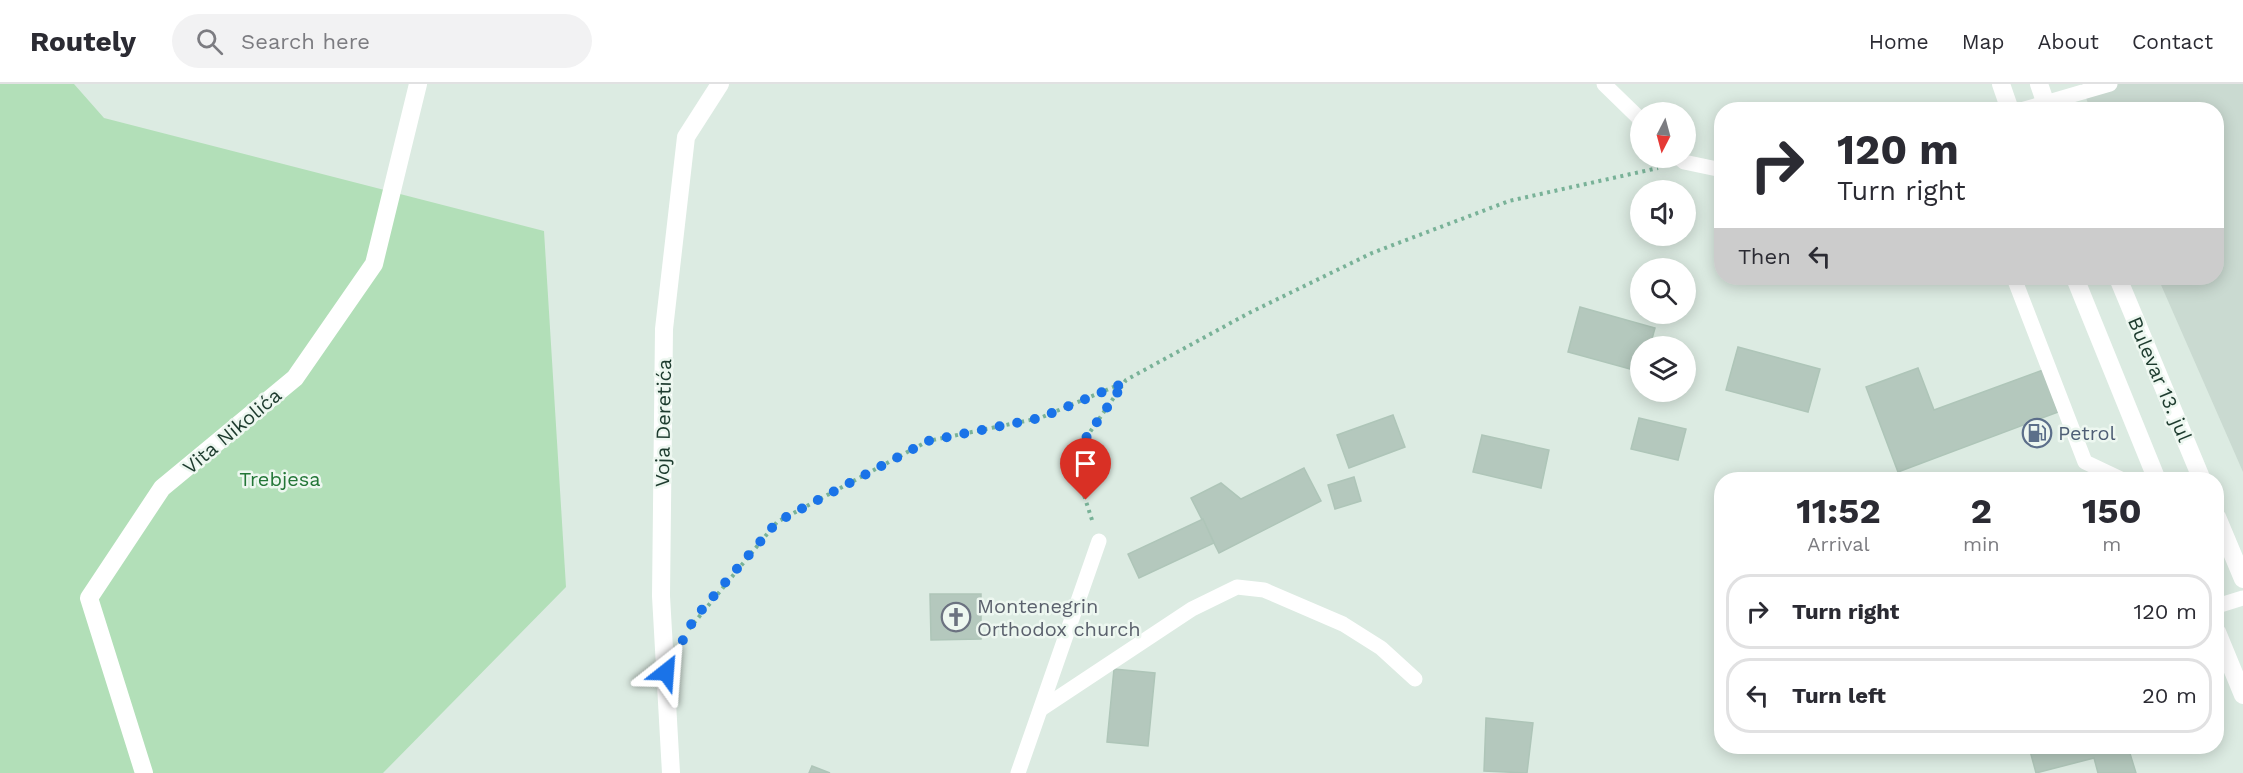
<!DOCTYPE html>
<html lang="en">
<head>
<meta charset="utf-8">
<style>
  body { margin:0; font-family:"Work Sans",sans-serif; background:#f2f2f3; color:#2b2b33; height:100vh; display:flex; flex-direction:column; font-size:22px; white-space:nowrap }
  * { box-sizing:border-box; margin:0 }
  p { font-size:20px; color:#7c7c81 }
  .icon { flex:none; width:33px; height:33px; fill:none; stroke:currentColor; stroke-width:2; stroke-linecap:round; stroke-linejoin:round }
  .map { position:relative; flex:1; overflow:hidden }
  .sheet { position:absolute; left:1714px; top:388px; width:510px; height:282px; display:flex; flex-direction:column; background:#fff; border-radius:24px; box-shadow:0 3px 15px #0003 }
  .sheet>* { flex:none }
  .top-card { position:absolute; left:1714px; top:18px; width:510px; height:183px; border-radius:24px; box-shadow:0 3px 15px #0003; background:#fff; color:#2b2b33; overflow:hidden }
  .needle { width:39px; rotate:186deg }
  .buttons { position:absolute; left:1630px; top:18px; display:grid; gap:12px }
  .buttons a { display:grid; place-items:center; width:66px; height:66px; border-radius:50%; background:#fff; box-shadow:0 3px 15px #0003; font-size:30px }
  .pin { position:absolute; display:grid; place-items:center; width:51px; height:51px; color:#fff; margin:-62px -26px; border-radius:50% 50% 50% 0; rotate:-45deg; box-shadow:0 0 6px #0007 }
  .pin .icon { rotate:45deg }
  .me { position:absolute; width:66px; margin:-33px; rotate:28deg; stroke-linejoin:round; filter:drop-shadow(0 0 4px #0008) }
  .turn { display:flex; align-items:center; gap:21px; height:126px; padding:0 24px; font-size:27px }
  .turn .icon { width:78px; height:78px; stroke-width:2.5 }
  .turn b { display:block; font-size:42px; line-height:51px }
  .then { display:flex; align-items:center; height:57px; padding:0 24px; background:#0003; gap:12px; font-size:22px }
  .eta { display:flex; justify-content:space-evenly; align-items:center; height:102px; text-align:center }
  .eta b { font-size:36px; font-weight:700; line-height:42px }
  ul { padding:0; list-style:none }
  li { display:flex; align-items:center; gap:18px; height:75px; margin:0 12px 9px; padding:0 12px; border:3px solid #e1e1e2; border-radius:24px }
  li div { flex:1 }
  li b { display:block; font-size:22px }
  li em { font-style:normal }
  header { display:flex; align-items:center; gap:36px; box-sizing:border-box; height:84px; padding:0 30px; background:#fff; border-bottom:2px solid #e1e1e2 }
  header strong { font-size:28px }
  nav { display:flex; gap:33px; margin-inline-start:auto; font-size:21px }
  .search { width:420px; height:54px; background:#f2f2f3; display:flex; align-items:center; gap:15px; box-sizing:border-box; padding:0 21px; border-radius:33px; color:#7c7c81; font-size:22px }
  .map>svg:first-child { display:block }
  .built { fill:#cadad1 }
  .green { fill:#b2dfb8 }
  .building { fill:#b4c8bd; stroke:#aec5b8; stroke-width:1.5 }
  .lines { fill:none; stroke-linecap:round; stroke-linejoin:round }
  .path { stroke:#79b298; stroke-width:4; stroke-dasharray:3 4.5; stroke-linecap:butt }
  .service { stroke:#fff; stroke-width:15 }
  .pedestrian { stroke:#fff; stroke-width:18 }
  .minor { stroke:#fff; stroke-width:18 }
  .secondary { stroke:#fff; stroke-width:18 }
  .route { stroke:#1a73e8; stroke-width:10; stroke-dasharray:0 18 }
  .labels { text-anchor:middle; stroke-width:5; stroke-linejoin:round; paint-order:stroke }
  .street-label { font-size:20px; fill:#1d3b2e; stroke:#edf7f0 }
  .service-label { font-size:20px; fill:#4e5e75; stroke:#edf7f0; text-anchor:start }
  .park-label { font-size:20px; fill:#237637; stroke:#edf7f0 }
  .worship-label { font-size:20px; fill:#5b616d; stroke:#edf7f0; text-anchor:start }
</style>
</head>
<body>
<header>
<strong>Routely</strong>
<div class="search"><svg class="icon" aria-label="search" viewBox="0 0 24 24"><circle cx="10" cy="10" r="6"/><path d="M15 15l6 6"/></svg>Search here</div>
<nav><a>Home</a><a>Map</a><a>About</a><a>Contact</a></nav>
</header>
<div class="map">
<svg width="2243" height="689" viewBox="0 0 2243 689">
  <rect width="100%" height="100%" fill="#dcebe2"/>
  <path class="built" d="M2081,0H2243V388L2158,194H2217V26L2090,25Z"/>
  <path class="green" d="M0,0H74L104,34L544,147L566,503L383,689H0Z"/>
  <g class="building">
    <path d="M1580,223L1655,244L1650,262H1641V288L1568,268Z"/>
    <path d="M1738,263L1820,285L1808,328L1726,306Z"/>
    <path d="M1918,284L1934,326L2043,286L2058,328L1898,388L1866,303Z"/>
    <path d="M1393,331L1405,363L1349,384L1337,351Z"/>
    <path d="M1639,334L1686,345L1678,376L1631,365Z"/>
    <path d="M1482,351L1549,366L1541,404L1473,388Z"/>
    <path d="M1304,384L1321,417L1219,469L1191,414L1221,399L1241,415Z"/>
    <path d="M1354,393L1361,417L1335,425L1328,401Z"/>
    <path d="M1203,435L1214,459L1139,494L1128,470Z"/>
    <path d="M930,510H981V555L931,556Z"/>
    <path d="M1114,585L1155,589L1148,662L1107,658Z"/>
    <path d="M1486,634L1533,639L1527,689L1484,687Z"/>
    <path d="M2029,663H2128L2136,689H2098L2094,674L2036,689Z"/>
    <path d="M812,682L830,689H809Z"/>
  </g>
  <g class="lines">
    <g class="path">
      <path d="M1092,436L1072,374L1126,296L1249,229L1372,169L1509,117L1658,84"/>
      <path d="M689,545L777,438L928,357L1040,334L1123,299"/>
    </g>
    <g class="service">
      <path d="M1604,0L1641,36"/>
      <path d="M2021,26L2110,0"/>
      <path d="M1679,74L1684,78L1722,86"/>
      <path d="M2014,194L2085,378L2123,396"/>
      <path d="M2217,522L2243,514"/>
      <path d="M1041,625L1192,525L1237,503L1264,506L1343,540L1381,564L1415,595"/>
      <path d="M1018,689L1099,457"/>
    </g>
    <path class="pedestrian" d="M144,689L89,514L162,404L295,294L374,180L418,0"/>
    <path class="minor" d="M671,689L661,512L664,245L686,53L720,0"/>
    <g class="secondary">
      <path d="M2001,0L2010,26"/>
      <path d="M2039,0L2048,26"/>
      <path d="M2075,194L2157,396"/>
      <path d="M2118,194L2202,396"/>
      <path d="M2217,433L2243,495"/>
      <path d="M2217,548L2243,611"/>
    </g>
  </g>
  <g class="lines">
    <path class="route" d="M666,588L694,535L777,438L928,357L1040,334L1124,299L1072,374L1086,416"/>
  </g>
  <defs>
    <g id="fuel-ring" transform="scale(1.5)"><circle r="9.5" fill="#edf7f0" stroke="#5c6f8a" stroke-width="1.5"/><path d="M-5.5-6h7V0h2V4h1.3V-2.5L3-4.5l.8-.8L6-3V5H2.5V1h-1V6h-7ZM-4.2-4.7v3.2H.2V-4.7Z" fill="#5c6f8a"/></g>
    <g id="church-ring" transform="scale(1.5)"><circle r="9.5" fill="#edf7f0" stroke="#6b7280" stroke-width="1.5"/><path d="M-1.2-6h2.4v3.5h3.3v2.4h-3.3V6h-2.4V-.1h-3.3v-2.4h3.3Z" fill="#6b7280"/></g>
  </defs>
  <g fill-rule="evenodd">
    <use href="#fuel-ring" x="2037" y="349"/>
    <use href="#church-ring" x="956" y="533"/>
  </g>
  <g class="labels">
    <g class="street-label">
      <text transform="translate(2160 295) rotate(67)" y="7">Bulevar 13. jul</text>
      <text transform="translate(663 339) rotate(-89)" y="7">Voja Deretića</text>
      <text transform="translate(232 347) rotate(-40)" y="7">Vita Nikolića</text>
    </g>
    <g class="service-label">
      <text x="2058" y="356">Petrol</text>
    </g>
    <g class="park-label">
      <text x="280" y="402">Trebjesa</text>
    </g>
    <g class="worship-label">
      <text x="977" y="529">Montenegrin<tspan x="977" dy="23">Orthodox church</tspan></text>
    </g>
  </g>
</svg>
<div class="buttons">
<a><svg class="needle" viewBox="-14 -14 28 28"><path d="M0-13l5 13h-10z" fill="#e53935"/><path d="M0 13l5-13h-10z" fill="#7c7c81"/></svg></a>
<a><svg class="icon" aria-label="sound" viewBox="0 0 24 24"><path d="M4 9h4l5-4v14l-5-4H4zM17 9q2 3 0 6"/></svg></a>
<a><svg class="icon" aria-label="search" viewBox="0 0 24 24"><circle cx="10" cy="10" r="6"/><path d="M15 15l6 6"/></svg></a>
<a><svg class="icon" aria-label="layers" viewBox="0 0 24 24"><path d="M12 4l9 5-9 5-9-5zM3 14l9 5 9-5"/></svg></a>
</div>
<div class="pin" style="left:1086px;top:416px;background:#d93025"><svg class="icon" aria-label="arrive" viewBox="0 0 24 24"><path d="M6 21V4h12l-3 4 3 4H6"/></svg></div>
<svg class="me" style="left:666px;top:588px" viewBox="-20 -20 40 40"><path d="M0-17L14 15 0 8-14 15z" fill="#1a73e8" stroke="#fff" stroke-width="4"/></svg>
<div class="top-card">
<div class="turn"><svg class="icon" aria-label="right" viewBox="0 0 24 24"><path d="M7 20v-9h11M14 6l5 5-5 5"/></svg><div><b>120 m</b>Turn right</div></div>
<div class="then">Then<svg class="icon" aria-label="left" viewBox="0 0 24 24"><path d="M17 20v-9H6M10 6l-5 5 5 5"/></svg></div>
</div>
<section class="sheet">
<div class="eta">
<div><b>11:52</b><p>Arrival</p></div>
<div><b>2</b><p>min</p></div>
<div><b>150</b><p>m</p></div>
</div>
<ul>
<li><svg class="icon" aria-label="right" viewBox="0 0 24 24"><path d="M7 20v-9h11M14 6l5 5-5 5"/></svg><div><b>Turn right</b></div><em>120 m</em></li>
<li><svg class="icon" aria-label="left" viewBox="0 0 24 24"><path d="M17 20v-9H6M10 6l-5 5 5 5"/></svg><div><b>Turn left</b></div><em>20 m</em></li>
</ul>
</section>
</div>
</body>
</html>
